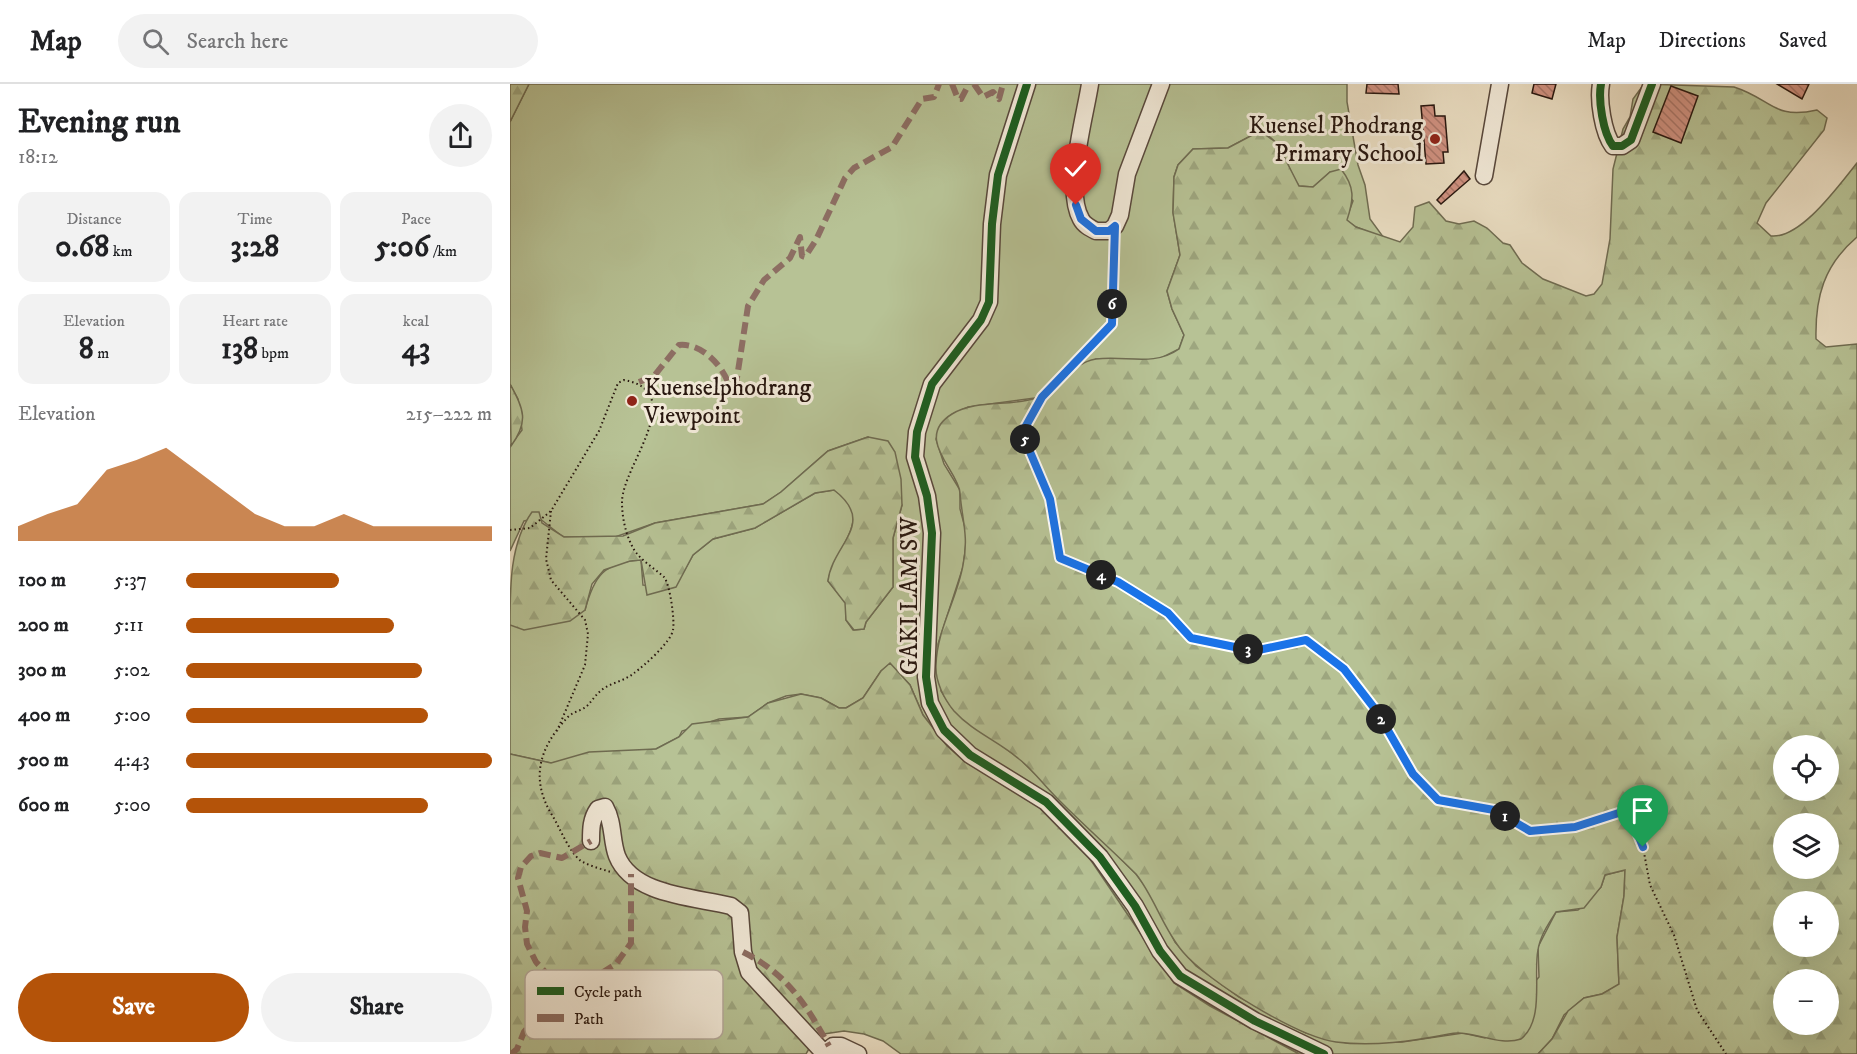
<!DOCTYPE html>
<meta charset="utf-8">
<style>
:root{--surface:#fff;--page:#f2f2f2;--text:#202124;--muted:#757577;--line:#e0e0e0;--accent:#b45309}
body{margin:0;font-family:"IM FELL DW Pica",serif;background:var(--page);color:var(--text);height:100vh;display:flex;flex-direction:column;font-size:22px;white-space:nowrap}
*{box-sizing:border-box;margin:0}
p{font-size:20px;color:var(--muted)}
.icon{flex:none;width:33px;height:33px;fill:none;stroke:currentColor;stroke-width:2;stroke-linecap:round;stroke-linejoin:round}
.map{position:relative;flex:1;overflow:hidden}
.side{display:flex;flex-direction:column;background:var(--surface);width:510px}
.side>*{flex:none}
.tools{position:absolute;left:1263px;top:651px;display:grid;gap:12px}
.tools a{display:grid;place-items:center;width:66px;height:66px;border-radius:50%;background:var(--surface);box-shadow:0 6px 24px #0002;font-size:30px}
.pin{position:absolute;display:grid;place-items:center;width:51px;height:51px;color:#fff;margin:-62px -26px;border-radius:50% 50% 50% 0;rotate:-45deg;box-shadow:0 0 6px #0007}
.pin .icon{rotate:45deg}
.km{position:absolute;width:30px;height:30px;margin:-15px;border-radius:50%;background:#222;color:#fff;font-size:16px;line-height:30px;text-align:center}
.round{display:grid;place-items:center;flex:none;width:63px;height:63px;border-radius:32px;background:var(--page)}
.head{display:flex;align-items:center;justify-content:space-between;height:102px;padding:0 18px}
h1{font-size:33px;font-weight:800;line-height:45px}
.metrics{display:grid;grid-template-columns:repeat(3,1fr);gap:9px;height:102px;padding:6px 18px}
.metrics div{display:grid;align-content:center;border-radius:15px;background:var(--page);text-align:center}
.metrics b{font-size:30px;font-weight:800}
.metrics small{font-size:16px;font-weight:400}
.metrics p{font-size:16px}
.chart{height:168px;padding:12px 18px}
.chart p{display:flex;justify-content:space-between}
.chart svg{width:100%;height:108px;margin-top:6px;fill:var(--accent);opacity:.7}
.primary-button{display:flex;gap:12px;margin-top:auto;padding:12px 18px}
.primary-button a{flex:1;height:69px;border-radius:36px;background:var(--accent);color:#fff;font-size:24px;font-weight:800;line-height:69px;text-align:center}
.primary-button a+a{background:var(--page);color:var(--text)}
ul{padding:0 18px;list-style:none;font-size:20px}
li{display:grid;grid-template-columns:96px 72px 1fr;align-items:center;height:45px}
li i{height:15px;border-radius:8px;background:var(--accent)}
header{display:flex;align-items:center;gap:36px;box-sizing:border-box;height:84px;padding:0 30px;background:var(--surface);border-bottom:2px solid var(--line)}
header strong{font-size:28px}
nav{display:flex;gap:33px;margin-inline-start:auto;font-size:21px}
.search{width:420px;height:54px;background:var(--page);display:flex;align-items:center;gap:15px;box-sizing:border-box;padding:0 21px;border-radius:33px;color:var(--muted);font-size:22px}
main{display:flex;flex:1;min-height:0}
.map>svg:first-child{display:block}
</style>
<header>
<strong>Map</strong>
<div class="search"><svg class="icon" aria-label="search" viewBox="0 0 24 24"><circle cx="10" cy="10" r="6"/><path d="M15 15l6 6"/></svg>Search here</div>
<nav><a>Map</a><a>Directions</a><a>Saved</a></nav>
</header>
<main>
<section class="side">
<div class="head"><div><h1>Evening run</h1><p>18:12</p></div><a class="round"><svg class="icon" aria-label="share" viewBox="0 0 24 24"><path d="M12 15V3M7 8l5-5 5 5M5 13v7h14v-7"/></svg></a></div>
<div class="metrics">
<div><p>Distance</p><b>0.68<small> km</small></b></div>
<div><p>Time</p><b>3:28</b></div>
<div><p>Pace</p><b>5:06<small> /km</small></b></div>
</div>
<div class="metrics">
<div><p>Elevation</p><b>8<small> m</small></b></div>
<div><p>Heart rate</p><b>138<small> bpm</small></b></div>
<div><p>kcal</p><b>43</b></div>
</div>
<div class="chart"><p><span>Elevation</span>215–222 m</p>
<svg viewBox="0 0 160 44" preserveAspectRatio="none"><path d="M0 44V38L10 33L20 29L30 15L40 11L50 6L60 15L70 24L80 33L90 38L100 38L110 33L120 38L130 38L140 38L150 38L160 38V44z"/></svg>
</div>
<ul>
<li><b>100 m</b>5:37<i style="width:50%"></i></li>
<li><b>200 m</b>5:11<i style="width:68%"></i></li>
<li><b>300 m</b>5:02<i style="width:77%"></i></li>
<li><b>400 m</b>5:00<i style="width:79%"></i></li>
<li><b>500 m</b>4:43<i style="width:100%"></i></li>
<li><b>600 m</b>5:00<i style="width:79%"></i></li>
</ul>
<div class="primary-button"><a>Save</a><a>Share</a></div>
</section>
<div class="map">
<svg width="1347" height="970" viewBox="0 0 1347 970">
<defs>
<pattern id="forest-firs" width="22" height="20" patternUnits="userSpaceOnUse" patternTransform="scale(1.5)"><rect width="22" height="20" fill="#b7c295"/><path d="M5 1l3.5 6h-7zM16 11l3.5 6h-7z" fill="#9da67f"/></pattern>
<pattern id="building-back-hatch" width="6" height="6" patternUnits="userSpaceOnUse" patternTransform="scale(1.5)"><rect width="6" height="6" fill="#d19282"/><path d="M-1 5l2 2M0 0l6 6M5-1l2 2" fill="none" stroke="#aa7669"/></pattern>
</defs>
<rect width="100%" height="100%" fill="#ebdfc4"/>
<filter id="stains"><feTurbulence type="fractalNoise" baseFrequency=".00333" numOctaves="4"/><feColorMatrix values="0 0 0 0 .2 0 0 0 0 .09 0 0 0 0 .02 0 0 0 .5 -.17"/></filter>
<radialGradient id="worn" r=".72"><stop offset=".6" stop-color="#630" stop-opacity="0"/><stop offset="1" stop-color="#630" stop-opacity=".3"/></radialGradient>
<path fill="#b7c295" stroke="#6f6c52" stroke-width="1.5" d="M19,0h818v18l11,63 7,20 5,34 14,19 -28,-11 -10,-7 7,-19 -23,-29 -17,15 -14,-1c-13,-18 -15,-45 -39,-55l-32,17 -35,1 -15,16 -4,12 -1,35 7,43 -13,36 5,18 12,26 -5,14 -22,11 -61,-1 -25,11 -23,23 -13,5 -67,9 -17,8 -9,8 -6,16 8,25 16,26v19l7,26 -4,32 -25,77 3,47 11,17 69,52 115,114 15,20 24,48 21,24 43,31 67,36 41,10 55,-1 61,-9 22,5 54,-61 -1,-30 18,-35 22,-2 23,-23 4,-12 20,-5 -1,26 -7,41 2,48 -17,9 -18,4 -20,17 -12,24 -14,15h-239l-109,-60 -20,-16 -82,-122 -141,-110 -24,-31 -13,-30 -20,-21 -9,7 -18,27 -17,10h-7l-18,-10 -20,-4 -15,2 -18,7 -20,14 -29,2 -37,12 -3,6 -23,12 -97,13 -8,1 -41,-9v-129l75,-15c9,-34 19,-48 56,-50l2,25 32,2 18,-32 20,-16 42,-11 60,-35 19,-3c4,3 12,7 15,12 16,25 -18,55 -21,79l18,22v17l7,10 11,-1 2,-7 27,-35v-49l9,-33 -34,-68 -40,14 -47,41 -18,12 -108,19 -40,14h-52l-24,-19 -15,3 -14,30v-105l12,-16 -4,-31 -8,-15v-262z"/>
<path fill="url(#forest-firs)" stroke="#6f6c52" stroke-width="1.5" fill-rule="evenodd" d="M0,0h19l-19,38z
M1134,0l90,3c38,12 39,33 83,23l10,8 -3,12 -58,73 -9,20 14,13c30,3 68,-51 86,-73v74c-33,28 -42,60 -41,102l10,8 31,-3v710h-319l14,-15 16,-28 16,-13 18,-4 17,-10 -2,-47 7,-41 1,-26 -20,5 -4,12 -17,21 -28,4c-7,11 -16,24 -18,38 -5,24 7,70 -17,89 -23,8 -48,-10 -72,-5 -36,7 -76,13 -113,8 -38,-5 -128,-60 -153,-90 -20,-23 -28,-54 -47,-78 -27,-27 -56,-52 -82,-79 -12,-12 -22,-26 -35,-36 -21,-18 -46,-27 -65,-48 -10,-12 -19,-30 -18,-46 1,-36 21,-66 27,-100 6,-29 -1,-45 -3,-72 -1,-22 -47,-55 -8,-79 25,-15 58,-7 84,-16 24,-8 34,-35 60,-39 29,-4 58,8 83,-10l5,-14 -12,-26 -5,-18 13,-36 -7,-42 1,-36 4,-12 15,-16 35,-1 32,-17 17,12 22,43 14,1 17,-15 11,-3c14,18 13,30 6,51l9,7 44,15 13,-15 2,-20 14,-5 17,19 13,3 15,-3 13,7 16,15 7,2 12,18 21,16 43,17 8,-2 8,-10 8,-45 3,-70 10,-40 7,-12 3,-18zM1274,662h44v44h-44zM1274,740h44v44h-44zM1274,818h44v44h-44zM1274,896h44v44h-44z
M0,300c14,26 19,37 1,62z
M358,353l20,4 7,11 6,27 1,26 -9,33v49l-27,35 -2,7 -10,1 -8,-10 -1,-17 -17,-22c4,-37 50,-57 6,-91l-19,3 -60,35 -42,11 -20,16 -17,32 -29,8 -6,-35 -11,1 -26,9 -12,14 -7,26 -15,11 -46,9 -14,-5c0,-39 0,-82 22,-113h7l3,11 22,14 59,-1 32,-13 108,-19 18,-12 47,-41z
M380,579l20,22 13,30 24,31 17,15 72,43 52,52 86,127 36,23 89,48h-398l-18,-13 -19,-7 -20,-3 -27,4 -11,19h-296v-300l41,9 38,-11 67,-3 23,-12 13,-13 56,-7 20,-14 33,-9 20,4 18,10h7l17,-10 18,-27z"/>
<path fill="url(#building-back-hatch)" stroke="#27160f" stroke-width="1.5" d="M857,0h31l1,10 -33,-1z
M1024,0h22l-4,15 -20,-6z
M1267,0h32l-7,15z
M1161,2l27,10 -17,47 -28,-11z
M924,21l1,11h10l3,36h-5l1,11 -18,1 -5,-58z
M954,87l6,8 -29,25 -4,-4z"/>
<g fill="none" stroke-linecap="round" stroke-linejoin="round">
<g stroke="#58483c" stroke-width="19">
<path id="minor" d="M517,0l-29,91 -6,49 -3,78 -8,18 -49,64 -15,48 -2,25 12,39 5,37 -6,144 4,26 14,27 26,25 76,47 54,55 35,49 25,45 20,25 75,45 69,33
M580,0c-5,33 -26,105 -9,135 3,6 9,9 15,12h13l6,-5 5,-11 7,-41 34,-90
M1091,0c-3,16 2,49 12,62h9l9,-6 21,-56
M974,92l16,-92
M81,757c0,-12 0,-22 7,-32l7,-2c9,16 6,33 12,49 16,40 79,41 114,50l9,7 3,39 6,20 75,81
M314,970l9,-8h8l17,8"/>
</g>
<path stroke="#27160f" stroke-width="2" stroke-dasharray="1.5 3" stroke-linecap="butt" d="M604,160l-2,80 -70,73 -20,36 28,66 10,59 58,24 50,31 23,25 63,13 52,-11 38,28 34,45 35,61 25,26 56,10 36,21 45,-4 53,-17 15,37 7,38 24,50 23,75 29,44
M41,427l-5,48 5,21 34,40 3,14 -3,31 -28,66
M0,446l20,-2 21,-17 48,-80 19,-48 6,-3c66,12 -2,86 -2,122 0,14 3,30 10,44 6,13 21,21 32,31 6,7 11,44 9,53 -2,12 -29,36 -39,43 -8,7 -19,9 -28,14 -9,5 -13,13 -19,19 -6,5 -15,6 -20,12 -28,30 -37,61 -15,97 8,13 17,37 29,46 9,5 20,8 30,11"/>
<use href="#minor" stroke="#f2ead9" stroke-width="16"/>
<path stroke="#8d6e63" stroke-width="6" stroke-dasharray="12 6" stroke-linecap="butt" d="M442,0l6,15h3l8,-15
M464,0l9,13 10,-5 6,7 4,-15
M129,298l15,-6 25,-31c22,-2 41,18 49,37l8,2 12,-78 16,-26 26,-22 10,-21 2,19 3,1 11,-17 29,-62 9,-10 38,-21 30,-48 12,-2 5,-13
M233,868c44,22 63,52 86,94
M50,925l3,-18 -27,-29 -9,-18 -2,-17 2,-16 -9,-33 3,-11 10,-11 9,-3 22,5 29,-17
M1,970l6,-5 7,-17 9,-11 17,-10 10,-2 32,-30 24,-15 15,-21v-69"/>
<g stroke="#f2ead9" stroke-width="11">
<path id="cycleway" d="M517,0l-29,91 -6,49 -3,78 -8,18 -49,64 -15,48 -2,25 12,39 5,37 -6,144 4,26 14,27 26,25 76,47 54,55 35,49 25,45 20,25 75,45 69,33
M1091,0c-3,16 2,49 12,62h9l9,-6 21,-56"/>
</g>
<use href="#cycleway" stroke="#1b5e20" stroke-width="8"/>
</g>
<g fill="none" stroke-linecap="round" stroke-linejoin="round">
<g stroke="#fff" stroke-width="12">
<path id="route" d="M566,121l5,14 15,12h13l6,-5 -3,98 -70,73 -20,36 28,66 10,59 58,24 50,31 23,25 63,13 52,-11 38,29 34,44 35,61 25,26 56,10 36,21 45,-4 53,-17 15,37"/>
</g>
<use href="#route" stroke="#1a73e8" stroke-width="8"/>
</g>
<g fill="#8f2418" stroke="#f2ead9" stroke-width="2">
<circle cx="925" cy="55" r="6"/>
<circle cx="122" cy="317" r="6"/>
</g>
<g text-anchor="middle" stroke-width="6" stroke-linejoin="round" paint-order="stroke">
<g font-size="24" fill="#27160f" stroke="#f2ead9" text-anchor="end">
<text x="913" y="49">Kuensel Phodrang<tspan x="913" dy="28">Primary School</tspan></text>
<text x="134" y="311" text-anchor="start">Kuenselphodrang<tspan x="134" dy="28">Viewpoint</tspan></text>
</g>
<g font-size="24" fill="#27160f" stroke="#f2ead9">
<text transform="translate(399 512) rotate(-90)" y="8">GAKI LAM SW</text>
</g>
</g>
<rect x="15" y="886" width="198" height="69" rx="9" fill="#f2ead9" stroke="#b5aa9c" stroke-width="1.5"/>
<rect x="27" y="903" width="27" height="8" fill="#1b5e20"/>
<rect x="27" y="930" width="27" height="8" fill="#8d6e63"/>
<g font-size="16" fill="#27160f">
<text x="64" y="913">Cycle path</text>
<text x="64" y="940">Path</text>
</g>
<rect width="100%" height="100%" filter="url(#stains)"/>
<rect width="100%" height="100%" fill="url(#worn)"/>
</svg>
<div class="tools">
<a><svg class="icon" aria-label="locate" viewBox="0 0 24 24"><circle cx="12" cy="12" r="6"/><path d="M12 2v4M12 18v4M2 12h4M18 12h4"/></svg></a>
<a><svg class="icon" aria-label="layers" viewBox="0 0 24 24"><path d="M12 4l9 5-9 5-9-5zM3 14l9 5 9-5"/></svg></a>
<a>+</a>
<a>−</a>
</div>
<div class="pin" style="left:1133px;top:763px;background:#1e9e55"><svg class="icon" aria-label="arrive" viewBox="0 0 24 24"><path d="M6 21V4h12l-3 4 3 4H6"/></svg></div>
<div class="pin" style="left:566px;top:121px;background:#d93025"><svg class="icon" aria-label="check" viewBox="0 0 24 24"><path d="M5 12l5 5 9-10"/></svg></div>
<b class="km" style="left:995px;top:732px">1</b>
<b class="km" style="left:871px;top:635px">2</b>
<b class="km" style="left:738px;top:565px">3</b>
<b class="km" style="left:591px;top:491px">4</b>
<b class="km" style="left:515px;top:355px">5</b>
<b class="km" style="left:602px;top:220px">6</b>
</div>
</main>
